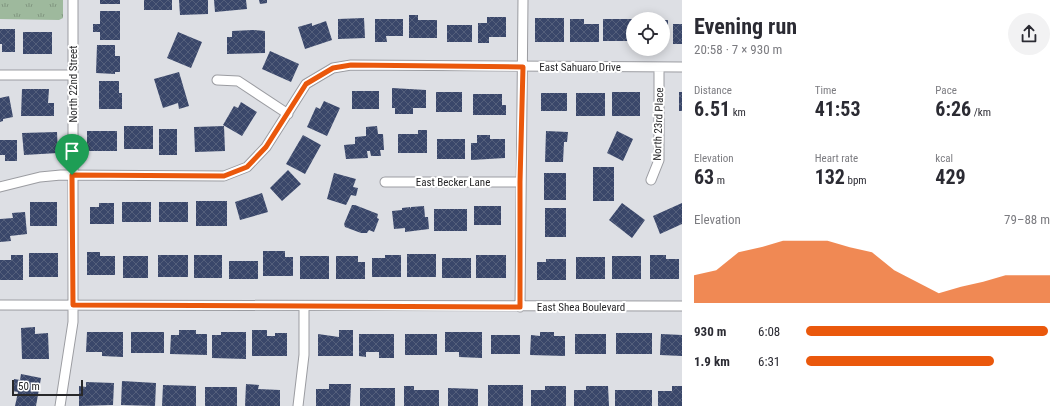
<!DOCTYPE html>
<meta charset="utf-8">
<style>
:root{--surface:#fff;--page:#f2f2f3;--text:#2b2b33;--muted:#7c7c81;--accent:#ea580c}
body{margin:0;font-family:"Roboto Condensed",sans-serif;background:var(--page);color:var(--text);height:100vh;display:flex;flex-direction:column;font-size:15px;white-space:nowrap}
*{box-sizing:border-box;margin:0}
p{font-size:13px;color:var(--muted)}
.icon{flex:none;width:22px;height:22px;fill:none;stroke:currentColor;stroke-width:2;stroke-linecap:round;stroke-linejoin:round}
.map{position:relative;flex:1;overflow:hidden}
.panel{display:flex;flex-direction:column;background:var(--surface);width:380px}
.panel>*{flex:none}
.controls{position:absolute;left:626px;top:12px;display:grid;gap:8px}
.controls a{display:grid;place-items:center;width:44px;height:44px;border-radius:50%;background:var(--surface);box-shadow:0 2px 10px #0003;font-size:20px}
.scale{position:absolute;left:12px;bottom:10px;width:71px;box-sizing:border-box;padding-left:4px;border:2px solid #28282a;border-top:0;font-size:11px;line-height:14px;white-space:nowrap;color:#28282a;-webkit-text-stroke:3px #fff;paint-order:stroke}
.pin{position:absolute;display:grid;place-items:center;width:34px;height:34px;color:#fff;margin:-41px -17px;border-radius:50% 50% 50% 0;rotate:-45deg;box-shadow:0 0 4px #0007}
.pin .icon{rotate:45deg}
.round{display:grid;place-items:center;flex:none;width:42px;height:42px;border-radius:21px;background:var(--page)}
.head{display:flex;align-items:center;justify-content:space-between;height:68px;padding:0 12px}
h1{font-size:22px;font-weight:700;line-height:30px}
.figures{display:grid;grid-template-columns:repeat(3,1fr);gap:6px;height:68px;padding:4px 12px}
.figures div{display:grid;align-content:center}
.figures b{font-size:20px;font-weight:700}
.figures small{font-size:11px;font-weight:400}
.figures p{font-size:11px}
.chart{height:112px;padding:8px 12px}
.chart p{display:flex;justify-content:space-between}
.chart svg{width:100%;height:72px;margin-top:4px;fill:var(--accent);opacity:.7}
ul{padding:0 12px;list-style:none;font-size:13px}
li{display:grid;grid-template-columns:64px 48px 1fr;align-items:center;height:30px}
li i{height:10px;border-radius:5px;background:var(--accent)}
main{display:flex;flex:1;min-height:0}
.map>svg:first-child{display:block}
</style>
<main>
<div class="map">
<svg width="682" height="406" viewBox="0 0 682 406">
<defs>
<pattern id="grass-tufts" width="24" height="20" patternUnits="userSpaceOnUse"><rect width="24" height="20" fill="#9eb99d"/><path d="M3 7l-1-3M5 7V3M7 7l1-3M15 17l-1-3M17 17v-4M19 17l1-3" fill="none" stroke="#819680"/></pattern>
<pattern id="building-cross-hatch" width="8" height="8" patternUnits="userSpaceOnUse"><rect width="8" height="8" fill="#3a476a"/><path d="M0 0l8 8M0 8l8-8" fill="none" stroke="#545f7b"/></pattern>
</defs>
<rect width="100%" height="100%" fill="#dddfe4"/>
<path fill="url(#grass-tufts)" d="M0,0h63v18l-4,2 -59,-1z"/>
<path fill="url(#building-cross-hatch)" d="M100,0h20v4h-20z
M144,0h28v10h-28z
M179,0h29v14l-28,1z
M214,0h32l1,9 -32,3z
M259,0h8v3l-7,1z
M100,11h20v29h-20v-8h-7v-8h7z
M409,15h9v5h19v18h-28z
M487,17h19v20h-17v6h-11v-20h9z
M364,18l1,20 -27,1v-20z
M535,18h29v24h-29z
M375,19h28v17h-17l1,6h-12z
M570,19h14v5h15v18h-29z
M603,19h30v22h-30z
M663,20h5v19h-5z
M326,21l6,19 -27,9 -7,-22 14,-4v3z
M673,24h9v20h-9z
M447,25h25v17h-25z
M0,29h15v23h-13v-8h-2z
M253,30l12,1v22l-38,1v-17h5v-6z
M23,32h29v22h-29z
M178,32l24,10 -11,26 -24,-10z
M97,45h18v11h5v16h-5v2l-19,-1z
M270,51l29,13 -8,18 -29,-13z
M179,72l10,34 -10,3 -1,-6 -15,5 -9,-29z
M99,81h20v12h3v16h-23z
M392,88l34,2v18h-13v6h-18v-6h-3z
M22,89h27l-1,14h6v13h-33z
M352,91h27v18h-27z
M436,92h26v20h-26z
M612,92h28v24h-28z
M679,92h3v19h-3z
M541,93h26v18h-26z
M576,93h29v23h-29z
M473,94h29v11h4v10h-33z
M9,96l4,21 -10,2v2l-3,1v-24z
M324,101l16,7 -13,28 -20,-9 9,-20 4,2z
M241,102l16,10 -15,24 -19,-11 11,-19 4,2z
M124,126h29v23h-29z
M224,126l1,25 -30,1 -1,-25z
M377,126l1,8h5l1,16h-4l1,6h-10l-1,-5h-3l1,7 -22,1 -2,-14 11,-1v-7l11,-1v-9z
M159,129h18v26h-18z
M418,130h9v23h-29v-19h20z
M87,131h30v20h-30z
M546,131l22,1 -1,10h-3l-1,20h-18z
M617,131l16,8 -10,22 -16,-8z
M57,132l1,21 -34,2 -2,-22z
M303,135l18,10 -16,29 -19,-10z
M477,135h13v4h15v19l-34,2v-17h6z
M437,139h28v20h-28z
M0,140h17v21h-12v-6h-5z
M593,167h21v34h-21z
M288,170l13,14 -19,17 -12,-13z
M334,173l22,6 -3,8 5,1 -2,8 -5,-1 -5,10 -19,-6z
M544,173h22v27h-22z
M262,193l6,19 -28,8 -5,-18z
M196,201h31v25h-31z
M30,202h27v24h-27z
M122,202h29v20h-29z
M159,202h29v20h-29z
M99,203h15v21h-24v-17h9z
M622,203l23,17 -13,18 -23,-18z
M682,203v21l-22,10 -7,-18z
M352,205h3l23,9 -1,4 2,1 -5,13 -5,-2 -2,3h-6l-16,-6 -1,-3z
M424,206l1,11h3l1,12 -24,3v-4l-11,1 -2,-18 10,-1v-2l8,-1 1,2v-2z
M474,206h27v19h-27z
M545,208h21v29h-21z
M434,209h33v22h-33z
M25,212l2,22 -17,2 1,5 -11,1v-23l13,-1 -1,-5z
M263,251h22v6h8v19h-30z
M87,252h13v4h15v19h-28z
M29,253h29v24h-29z
M407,254h29v23h-29z
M11,255h12v25h-23v-20h11z
M158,255h30v22h-30z
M194,255h28v23h-28z
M385,255h16v22h-29v-19h13z
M476,255h30v23h-30z
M650,255h16v4h13v20h-29z
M123,256h25v22h-25z
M300,256h29v23h-29z
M336,256h22v6h7v17h-29z
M612,256h29v23h-29z
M576,257h29v22h-29z
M442,258h29v20h-29z
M546,259h20v21h-29v-18h9z
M229,261h29v18h-29z
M35,327v7l13,-1 1,26h-27l-1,-31z
M179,330h17v4h11v21l-37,-1 1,-19h8z
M252,330h15v6h8v-3h12v23h-35z
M339,330h14v26h-35v-22l21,3z
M87,332h36v25l-21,-1v-4h-16z
M131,332h33v21h-33z
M221,332h25v27l-34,-1v-23h9z
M445,332h37v26l-23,-1v-5h-14z
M540,332h14v4h11v20l-35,-1 1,-20 9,1z
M616,333h36v21h-36z
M359,334h35v24h-15v-6h-13v5l-7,-1z
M405,334h32v21h-32z
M575,334h31v20h-31z
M661,334l21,1v21l-22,-1z
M491,335h29v19h-29z
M21,374l20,4 -5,28h-21l3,-14 -6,-1 2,-12 6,1z
M122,381l34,2 -1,23 -34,-1z
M86,382l28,1 -1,22 -34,1v-20l7,1z
M246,384l13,1 -1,4 22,1v16h-35z
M329,384h22l-1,22h-34v-17h13z
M163,385l33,1v20h-34z
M488,385h35v21h-35z
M404,386h10v4h25v16h-35z
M545,386h21v20h-35v-16h14z
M586,386h22l1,20h-35v-16h12z
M672,386h10v20h-24v-15h14z
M205,387h32v19h-32z
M360,388h35v18h-35z
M448,388l30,1v17h-30z
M615,390h37v16h-37z"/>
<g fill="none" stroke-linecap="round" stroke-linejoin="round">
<g stroke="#9b9ca1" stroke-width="11">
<path id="minor" d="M0,75h73
M217,80l21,1 50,33
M651,180l8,-20v-93
M385,182h135
M0,187l40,-10 21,-2 163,1 23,-9 19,-20 40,-63 27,-16 18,-3 331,2
M0,305l682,1
M520,307l3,-307
M60,406l13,-84v-322
M298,406l6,-51v-49"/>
</g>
<use href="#minor" stroke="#fff" stroke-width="9"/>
</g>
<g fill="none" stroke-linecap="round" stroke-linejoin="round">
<g stroke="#fff" stroke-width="8">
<path id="route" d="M351,65l172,2 -3,115v125l-447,-2 -1,-130 152,1 23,-9 19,-20 40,-63 27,-16z"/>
</g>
<use href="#route" stroke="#ea580c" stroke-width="5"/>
</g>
<g text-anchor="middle" stroke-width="4" stroke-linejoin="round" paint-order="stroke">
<g font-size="11" fill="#28282a" stroke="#fff">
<text x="580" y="71">East Sahuaro Drive</text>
<text transform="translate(73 84) rotate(-90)" y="4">North 22nd Street</text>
<text transform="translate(658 124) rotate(-88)" y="4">North 23rd Place</text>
<text x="453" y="186">East Becker Lane</text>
<text x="581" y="311">East Shea Boulevard</text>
</g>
</g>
</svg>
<div class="controls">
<a><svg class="icon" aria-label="locate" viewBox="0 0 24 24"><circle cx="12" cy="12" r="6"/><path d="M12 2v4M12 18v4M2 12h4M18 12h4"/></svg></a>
</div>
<div class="scale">50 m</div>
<div class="pin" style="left:72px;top:175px;background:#1e9e55"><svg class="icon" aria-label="arrive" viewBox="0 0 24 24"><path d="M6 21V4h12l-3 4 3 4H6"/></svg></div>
</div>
<section class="panel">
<div class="head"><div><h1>Evening run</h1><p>20:58 · 7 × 930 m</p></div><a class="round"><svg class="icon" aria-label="share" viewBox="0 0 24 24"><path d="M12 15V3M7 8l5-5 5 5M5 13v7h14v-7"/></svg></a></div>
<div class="figures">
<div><p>Distance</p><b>6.51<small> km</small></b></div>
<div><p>Time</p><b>41:53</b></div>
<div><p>Pace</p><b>6:26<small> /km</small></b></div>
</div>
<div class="figures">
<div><p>Elevation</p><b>63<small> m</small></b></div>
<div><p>Heart rate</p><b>132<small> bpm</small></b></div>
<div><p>kcal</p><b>429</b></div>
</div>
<div class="chart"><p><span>Elevation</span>79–88 m</p>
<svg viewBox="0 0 160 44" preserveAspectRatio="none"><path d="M0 44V27L10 24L20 13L30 10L40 6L50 6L60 6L70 10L80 13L90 24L100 31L110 38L120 34L130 31L140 27L150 27L160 27V44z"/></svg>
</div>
<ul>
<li><b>930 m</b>6:08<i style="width:99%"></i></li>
<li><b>1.9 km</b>6:31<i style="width:77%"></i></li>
</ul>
</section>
</main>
